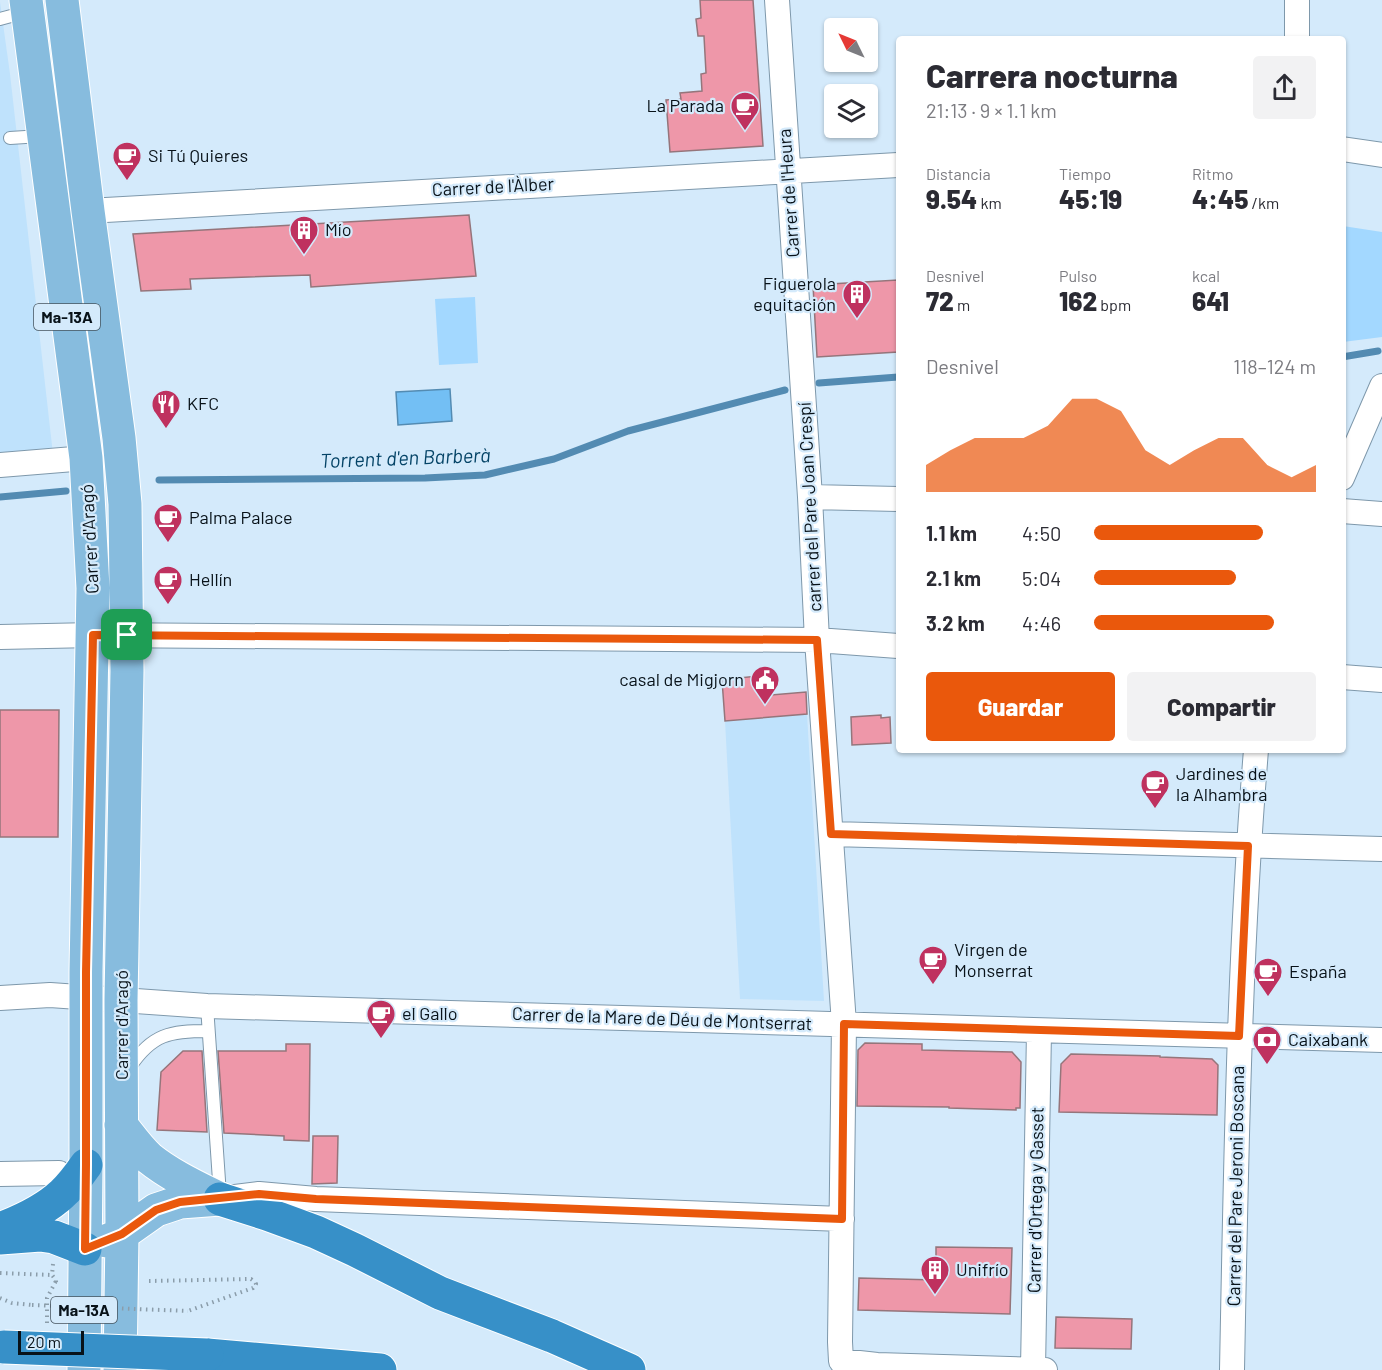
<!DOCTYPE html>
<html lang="es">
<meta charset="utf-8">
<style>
:root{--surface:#fff;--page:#f2f2f3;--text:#2b2b33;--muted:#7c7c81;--accent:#ea580c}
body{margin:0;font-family:Barlow,sans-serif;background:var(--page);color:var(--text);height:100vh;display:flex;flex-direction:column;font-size:22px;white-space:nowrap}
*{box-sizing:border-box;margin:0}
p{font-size:20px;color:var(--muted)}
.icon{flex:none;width:33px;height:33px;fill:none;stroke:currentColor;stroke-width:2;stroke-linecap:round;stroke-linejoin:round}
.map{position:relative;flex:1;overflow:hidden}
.side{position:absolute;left:896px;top:36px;width:450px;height:717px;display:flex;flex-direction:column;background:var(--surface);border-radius:6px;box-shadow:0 2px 4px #0004}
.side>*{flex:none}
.needle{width:39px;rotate:313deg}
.controls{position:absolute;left:824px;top:18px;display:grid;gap:12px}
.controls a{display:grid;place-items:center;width:54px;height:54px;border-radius:6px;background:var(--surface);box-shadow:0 2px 4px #0004;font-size:30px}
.scale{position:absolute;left:18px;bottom:15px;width:66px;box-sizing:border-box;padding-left:6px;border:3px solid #081219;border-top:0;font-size:16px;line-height:21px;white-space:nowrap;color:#081219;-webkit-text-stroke:4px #d4eafb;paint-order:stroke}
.pin{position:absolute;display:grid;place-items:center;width:51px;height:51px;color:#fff;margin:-26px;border-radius:12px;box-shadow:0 3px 9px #0006}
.round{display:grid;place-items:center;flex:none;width:63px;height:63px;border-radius:6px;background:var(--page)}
.overview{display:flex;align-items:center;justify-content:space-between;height:102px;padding:0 30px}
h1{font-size:33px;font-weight:800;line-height:45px}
.metrics{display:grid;grid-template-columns:repeat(3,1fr);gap:9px;height:102px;padding:6px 30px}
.metrics div{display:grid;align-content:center}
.metrics b{font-size:26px;font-weight:800}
.metrics small{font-size:16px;font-weight:400}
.metrics p{font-size:16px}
.chart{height:168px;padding:12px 30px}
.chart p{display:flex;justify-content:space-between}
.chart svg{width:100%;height:108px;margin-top:6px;fill:var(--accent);opacity:.7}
.primary-button{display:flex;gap:12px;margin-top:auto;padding:12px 30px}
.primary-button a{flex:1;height:69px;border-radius:6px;background:var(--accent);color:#fff;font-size:24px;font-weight:800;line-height:69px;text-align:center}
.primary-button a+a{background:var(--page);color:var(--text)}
ul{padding:0 30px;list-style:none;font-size:20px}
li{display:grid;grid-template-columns:96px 72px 1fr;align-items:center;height:45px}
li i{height:15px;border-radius:8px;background:var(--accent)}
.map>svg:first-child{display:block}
</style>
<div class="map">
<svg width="1382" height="1370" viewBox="0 0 1382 1370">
<rect width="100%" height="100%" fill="#d4eafb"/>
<path fill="#bfe2fc" d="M0,2l10,72 45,398 -55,5z
M807,714l17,287 -84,-2 -15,-278z"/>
<path fill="#a3d8ff" d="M1343,226l39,6v105l-39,5z
M475,297l3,66 -39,2 -4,-66z"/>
<path fill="#73bff4" stroke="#538bb2" stroke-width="1.5" d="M450,389l2,32 -54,4 -2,-33z"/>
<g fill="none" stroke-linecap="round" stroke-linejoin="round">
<path stroke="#538bb2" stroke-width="7" d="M1342,357l36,-6
M819,383l79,-6
M159,480l266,-2 60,-3 69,-16 74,-28 157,-41
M0,497l66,-6"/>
</g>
<path fill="#ee97a9" stroke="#95757b" stroke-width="1.5" d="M700,0h53l10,146 -93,6 -4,-52 15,-1 -1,-6 22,-2 -1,-17 5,-1 -2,-37h-6l-2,-17 5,-1z
M469,215l7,61 -165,11 -1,-12 -120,4 1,10 -50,2 -8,-57z
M898,280v72l-81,5 -4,-72z
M757,676l2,20 47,-4 1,22 -82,7 -3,-41z
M0,710h59l-1,127h-58z
M881,715v3l9,-1 1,26 -39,2 -1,-28z
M865,1043l57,1v6l90,2 9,10 -1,46h-4v2l-67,-2v-1l-92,-1 1,-56z
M286,1044h24l-1,97 -25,-1v-4l-60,-3 -6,-82h68z
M183,1051h19l5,81 -50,-2 4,-58z
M1071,1054l89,2v1l52,2 6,6 -1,50 -158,-3 2,-48z
M313,1136h25l-1,47 -25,1z
M936,1247l76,1 -2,66 -152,-4 1,-32 77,2z
M1056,1317l76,2 -1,30 -76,-1z"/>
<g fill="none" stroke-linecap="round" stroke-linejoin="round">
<g stroke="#7e98ab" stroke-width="14">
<path id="lane" d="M0,19l26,-7
M10,138l31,-2
M207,1006l13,189
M130,1067c22,-33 40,-36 78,-36"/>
</g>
<g stroke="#7e98ab" stroke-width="26">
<path id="street" d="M777,0l33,497 7,143 27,384 -4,318 1,19 36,4 168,5
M1297,39v-39
M1342,149l40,6
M88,211l810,-46
M0,465l86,-7
M1342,478l40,-92
M810,497l88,2
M1342,511l40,3
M0,637l93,-2 724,5 81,6
M1342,677l40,3
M831,834l551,15
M0,998l50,-3 157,11 1175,34
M0,1174l59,-1
M227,1198l32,-4 57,5 526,20
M1033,1369l6,-338
M1232,1370c4,-207 7,-414 24,-620"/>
</g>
<g stroke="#fff" stroke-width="35">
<path id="primary" d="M26,0l60,458 7,130 -7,384v193l-2,205
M62,0l26,211 31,227 6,66 2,167 -6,329 1,234 -2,136
M121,1125c9,11 17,23 28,33 21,17 47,29 71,41
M106,1241l16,-7 34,-24 24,-8 40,-3"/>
</g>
<g stroke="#fff" stroke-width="35">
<path id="highway" d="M220,1199l47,15 49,18 39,18 85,43 112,43 77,34
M0,1229c21,-8 45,-19 62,-35 9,-8 17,-19 24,-29
M0,1238l40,-3 14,2 31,12
M207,1355l173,15"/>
</g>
<path stroke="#8b9daa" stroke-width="4" stroke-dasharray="1.5 4.5" stroke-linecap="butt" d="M53,1264l-1,11 4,5v2
M0,1273l52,2
M149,1281l102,-2 4,3 1,2 -3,4 -65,23
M0,1298l12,5 20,2
M47,1323v-25l10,-19"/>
<use href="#lane" stroke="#fff" stroke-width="12"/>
<use href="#street" stroke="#fff" stroke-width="24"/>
<use href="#primary" stroke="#87bcde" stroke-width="33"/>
<use href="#highway" stroke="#3790c8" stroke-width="33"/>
<g stroke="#fff" stroke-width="35" stroke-linecap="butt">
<path id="highway-bridge" d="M4,1347l203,8"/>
</g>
<path stroke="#8b9daa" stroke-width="4" stroke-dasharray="1.5 4.5" stroke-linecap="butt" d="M32,1305l156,6"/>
<use href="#highway-bridge" stroke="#3790c8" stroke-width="33"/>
</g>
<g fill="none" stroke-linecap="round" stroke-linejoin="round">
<g stroke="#fff" stroke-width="12">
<path id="route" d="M93,635l724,5 14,194 417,12 -9,190 -395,-12 -2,195 -526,-20 -57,-5 -79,8 -24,8 -34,24 -37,15 1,-84v-193z"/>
</g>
<use href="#route" stroke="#ea580c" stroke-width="8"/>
</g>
<defs>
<g id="cafe-pin" transform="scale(1.5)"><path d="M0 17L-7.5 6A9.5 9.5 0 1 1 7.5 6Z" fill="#bf315f" stroke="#d4eafb"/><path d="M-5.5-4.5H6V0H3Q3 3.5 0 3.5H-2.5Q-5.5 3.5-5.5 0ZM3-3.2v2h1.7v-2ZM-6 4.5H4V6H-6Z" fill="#fff"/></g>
<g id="building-pin" transform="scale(1.5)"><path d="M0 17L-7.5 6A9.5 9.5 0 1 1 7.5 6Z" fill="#bf315f" stroke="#d4eafb"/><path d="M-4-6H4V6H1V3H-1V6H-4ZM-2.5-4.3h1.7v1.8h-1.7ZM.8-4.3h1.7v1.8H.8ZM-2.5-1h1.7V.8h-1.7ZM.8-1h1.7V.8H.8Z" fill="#fff"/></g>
<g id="restaurant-pin" transform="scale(1.5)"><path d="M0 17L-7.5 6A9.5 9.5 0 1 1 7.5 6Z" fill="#bf315f" stroke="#d4eafb"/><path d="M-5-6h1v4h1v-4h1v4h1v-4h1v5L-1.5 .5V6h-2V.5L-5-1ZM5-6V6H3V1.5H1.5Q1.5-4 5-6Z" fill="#fff"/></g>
<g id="civic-pin" transform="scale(1.5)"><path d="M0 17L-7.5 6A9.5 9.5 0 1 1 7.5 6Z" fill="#bf315f" stroke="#d4eafb"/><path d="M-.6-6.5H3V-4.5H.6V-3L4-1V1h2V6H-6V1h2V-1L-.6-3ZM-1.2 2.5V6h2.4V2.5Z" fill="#fff"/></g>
<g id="bank-pin" transform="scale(1.5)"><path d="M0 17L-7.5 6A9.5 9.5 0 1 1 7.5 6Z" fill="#bf315f" stroke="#d4eafb"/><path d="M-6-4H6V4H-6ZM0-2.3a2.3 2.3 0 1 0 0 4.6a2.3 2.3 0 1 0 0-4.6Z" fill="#fff"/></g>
</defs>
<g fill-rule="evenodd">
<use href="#cafe-pin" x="745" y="106"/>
<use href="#cafe-pin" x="127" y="156"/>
<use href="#building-pin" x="304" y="230"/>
<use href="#building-pin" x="857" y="294"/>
<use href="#restaurant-pin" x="166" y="404"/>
<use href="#cafe-pin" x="168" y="518"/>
<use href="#cafe-pin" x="168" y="580"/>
<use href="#civic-pin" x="765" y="680"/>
<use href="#cafe-pin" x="1155" y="784"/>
<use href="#cafe-pin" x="933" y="960"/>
<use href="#cafe-pin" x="1268" y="972"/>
<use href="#cafe-pin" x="381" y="1014"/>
<use href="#bank-pin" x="1267" y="1040"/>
<use href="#building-pin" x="935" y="1270"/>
</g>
<g text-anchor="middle" stroke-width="4.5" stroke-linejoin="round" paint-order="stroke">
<g fill="#d4eafb" stroke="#45535d" stroke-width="1.5">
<rect x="34" y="304" width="66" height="26" rx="4.5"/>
<rect x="51" y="1297" width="66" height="26" rx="4.5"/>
</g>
<g font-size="16" font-weight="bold" fill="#081219">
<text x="67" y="323">Ma-13A</text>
<text x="84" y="1316">Ma-13A</text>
</g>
<g font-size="18" fill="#081219" stroke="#d4eafb" text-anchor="start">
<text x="724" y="112" text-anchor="end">La Parada</text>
<text x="148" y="162">Si Tú Quieres</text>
<text x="325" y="236">Mío</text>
<text x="836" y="290" text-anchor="end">Figuerola<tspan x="836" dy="21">equitación</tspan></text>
<text x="187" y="410">KFC</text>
<text x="189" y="524">Palma Palace</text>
<text x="189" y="586">Hellín</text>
<text x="744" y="686" text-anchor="end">casal de Migjorn</text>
<text x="1176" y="780">Jardines de<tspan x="1176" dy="21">la Alhambra</tspan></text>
<text x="954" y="956">Virgen de<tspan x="954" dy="21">Monserrat</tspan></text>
<text x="1289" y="978">España</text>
<text x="402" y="1020">el Gallo</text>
<text x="1288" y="1046">Caixabank</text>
<text x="956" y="1276">Unifrío</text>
</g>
<g font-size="18" fill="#081219" stroke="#d4eafb">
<text transform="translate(493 187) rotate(-3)" y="6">Carrer de l'Àlber</text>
<text transform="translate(789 193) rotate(-94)" y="6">Carrer de l'Heura</text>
<text transform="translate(810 507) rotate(-93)" y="6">carrer del Pare Joan Crespí</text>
<text transform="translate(90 539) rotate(-93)" y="6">Carrer d'Aragó</text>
<text transform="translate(662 1019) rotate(2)" y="6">Carrer de la Mare de Déu de Montserrat</text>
<text transform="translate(122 1025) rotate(-90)" y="6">Carrer d'Aragó</text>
<text transform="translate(1236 1186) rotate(-89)" y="6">Carrer del Pare Jeroni Boscana</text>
<text transform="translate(1036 1200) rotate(-89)" y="6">Carrer d'Ortega y Gasset</text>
</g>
<g font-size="20" font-style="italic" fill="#054467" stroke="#d4eafb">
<text transform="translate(405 458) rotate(-2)" y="7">Torrent d'en Barberà</text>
</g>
</g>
</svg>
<div class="controls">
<a><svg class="needle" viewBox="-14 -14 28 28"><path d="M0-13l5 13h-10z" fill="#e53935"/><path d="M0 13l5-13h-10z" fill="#7c7c81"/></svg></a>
<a><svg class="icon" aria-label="layers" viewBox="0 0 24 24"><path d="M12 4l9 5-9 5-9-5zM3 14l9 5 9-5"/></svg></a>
</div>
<div class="scale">20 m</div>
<div class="pin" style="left:127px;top:635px;background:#1e9e55"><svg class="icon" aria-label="arrive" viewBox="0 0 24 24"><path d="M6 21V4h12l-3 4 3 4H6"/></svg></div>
<section class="side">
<div class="overview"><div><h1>Carrera nocturna</h1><p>21:13 · 9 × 1.1 km</p></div><a class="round"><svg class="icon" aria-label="share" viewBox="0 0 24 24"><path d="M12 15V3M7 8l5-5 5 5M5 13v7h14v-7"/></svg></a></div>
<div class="metrics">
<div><p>Distancia</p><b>9.54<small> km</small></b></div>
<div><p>Tiempo</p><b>45:19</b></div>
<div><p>Ritmo</p><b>4:45<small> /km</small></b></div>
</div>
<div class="metrics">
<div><p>Desnivel</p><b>72<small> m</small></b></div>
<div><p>Pulso</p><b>162<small> bpm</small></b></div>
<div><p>kcal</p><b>641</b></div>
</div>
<div class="chart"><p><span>Desnivel</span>118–124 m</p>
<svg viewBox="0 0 160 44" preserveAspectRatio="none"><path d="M0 44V33L10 27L20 22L30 22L40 22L50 17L60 6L70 6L80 11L90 27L100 33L110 27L120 22L130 22L140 33L150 38L160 33V44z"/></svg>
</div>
<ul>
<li><b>1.1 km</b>4:50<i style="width:76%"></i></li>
<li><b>2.1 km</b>5:04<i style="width:64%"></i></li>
<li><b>3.2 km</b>4:46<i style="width:81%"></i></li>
</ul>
<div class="primary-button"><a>Guardar</a><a>Compartir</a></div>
</section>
</div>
